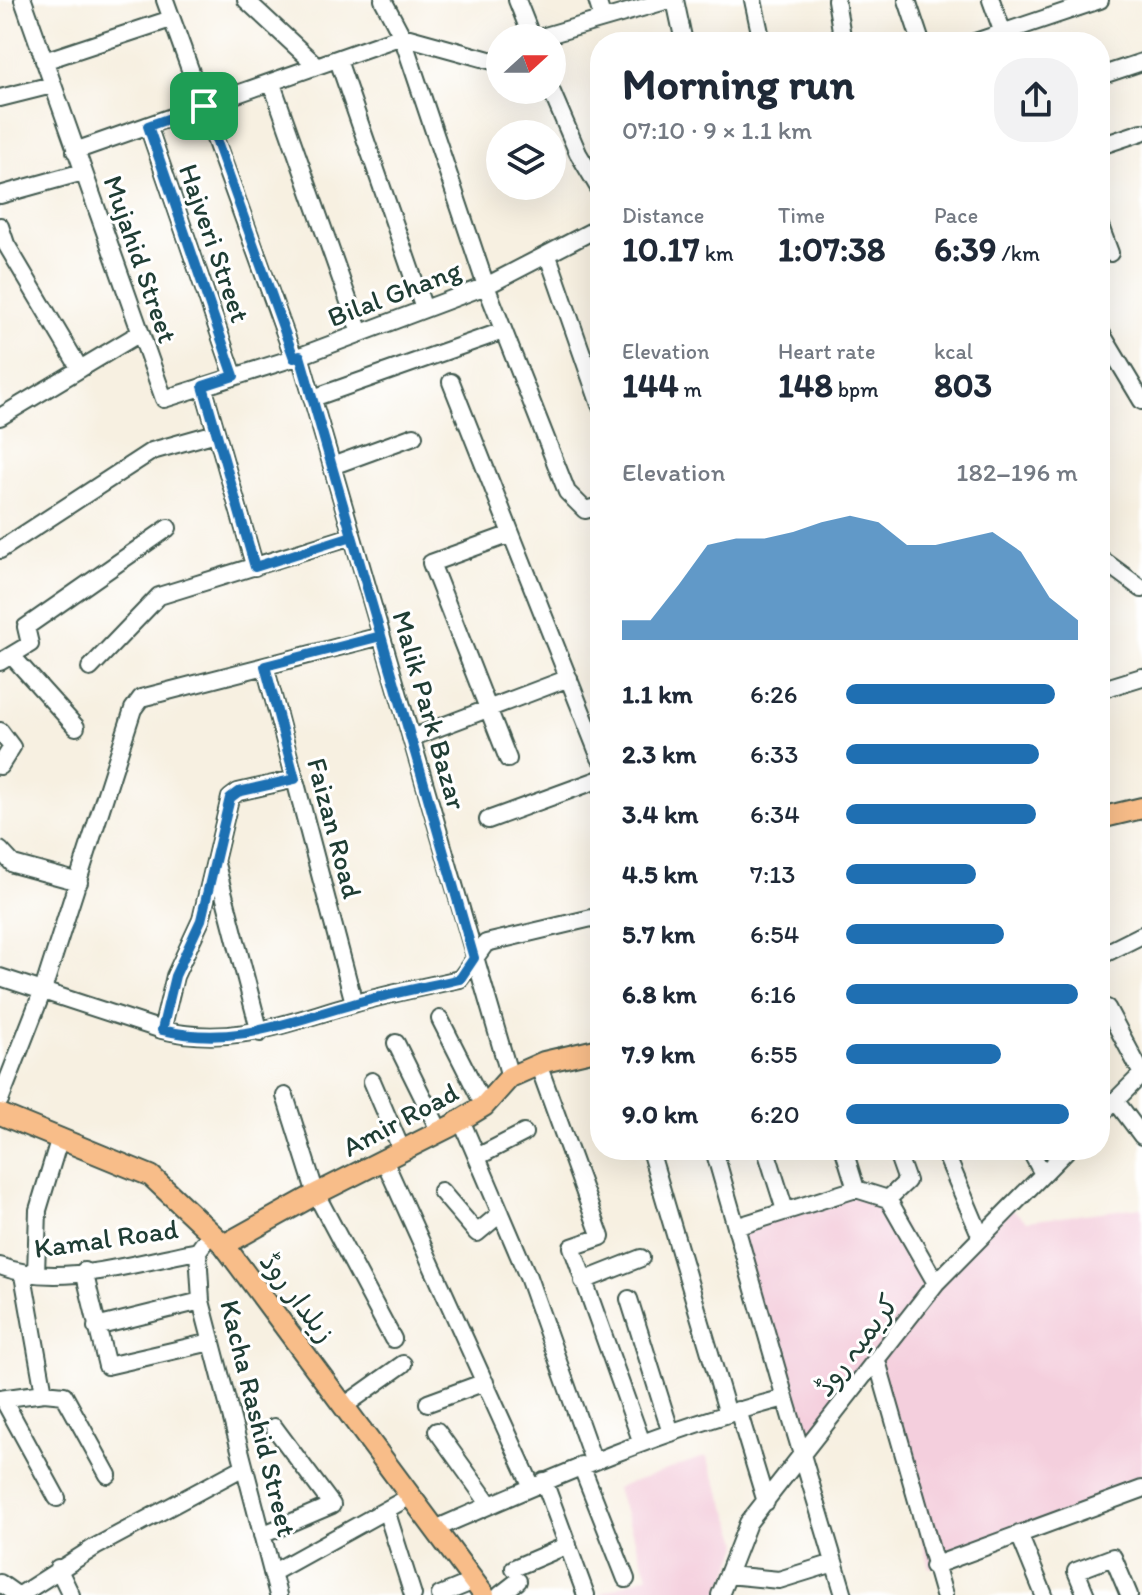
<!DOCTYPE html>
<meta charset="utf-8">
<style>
:root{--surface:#fff;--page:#f2f2f3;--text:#1f2937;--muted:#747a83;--accent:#1f6fb2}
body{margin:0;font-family:Itim,"Playpen Sans Arabic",sans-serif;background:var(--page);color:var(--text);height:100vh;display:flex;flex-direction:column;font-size:30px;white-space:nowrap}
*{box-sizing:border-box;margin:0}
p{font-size:26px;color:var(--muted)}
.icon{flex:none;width:44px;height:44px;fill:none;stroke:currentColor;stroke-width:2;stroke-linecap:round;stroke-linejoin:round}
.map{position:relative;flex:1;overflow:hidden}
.sheet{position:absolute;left:590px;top:32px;width:520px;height:1128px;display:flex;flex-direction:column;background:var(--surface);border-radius:32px;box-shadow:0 8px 32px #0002}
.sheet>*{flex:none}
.needle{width:52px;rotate:69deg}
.tools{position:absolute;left:486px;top:24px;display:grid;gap:16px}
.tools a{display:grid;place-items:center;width:80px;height:80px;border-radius:50%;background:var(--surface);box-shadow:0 8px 32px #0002;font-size:40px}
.pin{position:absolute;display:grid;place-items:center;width:68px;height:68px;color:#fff;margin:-34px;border-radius:16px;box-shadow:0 4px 12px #0006}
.round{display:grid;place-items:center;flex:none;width:84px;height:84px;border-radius:32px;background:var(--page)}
.overview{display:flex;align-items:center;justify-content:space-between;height:136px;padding:0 32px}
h1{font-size:44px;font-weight:800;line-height:60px}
.metrics{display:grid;grid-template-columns:repeat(3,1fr);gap:12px;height:136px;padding:8px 32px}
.metrics div{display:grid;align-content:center}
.metrics b{font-size:34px;font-weight:800}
.metrics small{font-size:22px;font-weight:400}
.metrics p{font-size:22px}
.chart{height:224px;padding:16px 32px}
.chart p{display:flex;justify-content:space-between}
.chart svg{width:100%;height:144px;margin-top:8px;fill:var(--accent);opacity:.7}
ul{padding:0 32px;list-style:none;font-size:26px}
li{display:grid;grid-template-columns:128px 96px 1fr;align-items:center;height:60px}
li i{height:20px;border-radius:10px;background:var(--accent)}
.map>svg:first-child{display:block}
</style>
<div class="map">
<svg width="1142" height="1595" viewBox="0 0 1142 1595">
<rect width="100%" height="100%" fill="#fff"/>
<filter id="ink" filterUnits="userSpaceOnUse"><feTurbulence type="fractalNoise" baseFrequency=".0125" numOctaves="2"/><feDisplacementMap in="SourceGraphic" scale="16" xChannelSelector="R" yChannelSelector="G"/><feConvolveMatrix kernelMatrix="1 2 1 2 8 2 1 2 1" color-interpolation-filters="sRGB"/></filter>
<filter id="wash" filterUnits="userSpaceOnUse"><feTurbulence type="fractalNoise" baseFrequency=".006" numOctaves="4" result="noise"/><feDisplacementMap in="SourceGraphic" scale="32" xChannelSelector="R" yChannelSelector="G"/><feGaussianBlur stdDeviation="1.8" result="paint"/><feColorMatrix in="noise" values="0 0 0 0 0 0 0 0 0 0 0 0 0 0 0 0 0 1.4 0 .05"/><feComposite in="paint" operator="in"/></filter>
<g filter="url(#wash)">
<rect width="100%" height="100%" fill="#f7f0e1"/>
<path fill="#f4cfdd" d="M856,1189l32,10 48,83 74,-74 17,13 115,-14v282l-213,79 -52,-206 -75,97 -66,-232z
M706,1456l34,87 -20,52h-122l50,-20 -32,-87z"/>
</g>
<g filter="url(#ink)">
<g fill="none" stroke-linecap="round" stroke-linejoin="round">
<g stroke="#3f584e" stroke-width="20">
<path id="minor" d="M23,0l141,399 136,-43 186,-70 114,-59
M165,0l129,358
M246,0l71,66
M383,0l19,36 98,27
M517,0l15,38
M597,0l6,19
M675,0l9,42
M753,0l9,42
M836,0l7,42
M907,0l14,42
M991,0l12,33
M538,38l131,-38
M975,42l125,-42
M338,60l86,249
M44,61l127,-42
M1100,76l42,-14
M272,84l88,249
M551,90l27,63 22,37
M0,98l52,-13
M148,126l86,250
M1100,146l42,-14
M75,151l327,-115 84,250 81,206 18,18 15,-4
M0,195l83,-23
M0,226l6,18 74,125
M1100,226l10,27
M548,256l52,149
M1100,331l42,70
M300,356l210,721
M451,382l149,376
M203,386l52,181
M313,398l190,-67
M0,417l140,-84
M332,466l82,-30
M0,550l152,-99 64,-18
M1100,558l42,31
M12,656l64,71
M0,662l30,-18 -4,-17 142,-99
M265,666l89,337
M90,668l69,-72 193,-60
M1100,690l42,-13
M0,731l12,16 -12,19
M411,738l158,-60
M508,759l-77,-196 80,-29
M488,820l112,-41
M0,850l13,14 66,18
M216,864l44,169
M1100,956l42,-21
M0,977l162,53c72,17 123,-7 191,-26 35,-10 71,-17 107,-25l26,-36 114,-27
M440,1019l44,87
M162,1030l13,-54 26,-56 29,-122 8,-6 57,-13
M396,1043l44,89
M538,1064l63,173 -29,10 70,196
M372,1081l30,70
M285,1096l31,98 77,145
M0,1100l43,-110 90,-281 8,-11 240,-62
M1115,1100l27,36
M1100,1116l42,-42 -35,-66
M461,1120l67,157 65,183
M650,1150l78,264
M766,1150l19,60
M844,1150l12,39
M944,1150l37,87
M1030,1150l13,24
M477,1157l47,-24
M384,1160l148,327
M441,1191l36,42 24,-20
M888,1199l19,-18 -11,-31
M736,1227l120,-38 32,10 48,84
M198,1251l3,50 77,294
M0,1266c59,23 137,-4 198,-15l5,-7
M84,1271l23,95 104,-24
M36,1274l2,-64 22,-73
M583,1281l58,-23
M629,1299l42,134
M96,1327l105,-26
M877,1361l67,234
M44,1393l20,2 44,80
M785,1398l59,197
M0,1399l44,-6 -21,-118
M3,1399l54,99
M428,1403l57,-21
M344,1406l59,-42
M738,1410l28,92
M437,1431l53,74
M581,1465l45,114
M544,1481l42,114
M386,1510l27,85
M435,1529c115,-50 228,-100 350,-131l-71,-248
M1019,1534l25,61
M262,1535l70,-30 -58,-78
M933,1566l209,-77
M58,1568l13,27
M514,1568l54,-23
M272,1573l139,-77
M728,1575l51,5 55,-17
M0,1583l17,12
M20,1595l75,-48 147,-79
M440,1595l34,-14
M500,1595l18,-14
M720,1595l28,-72 188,-240 131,-133
M1086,1595l-10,-24 37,-14 16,38"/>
</g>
<g stroke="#3f584e" stroke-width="24">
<path id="major" d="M1100,818l42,-10
M0,1114l151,62 73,69 260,350
M224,1245l92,-51 135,-68 33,-20 26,-29 34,-15 56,-13"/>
</g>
<use href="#minor" stroke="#fff" stroke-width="16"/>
<use href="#major" stroke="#f8bd89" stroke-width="20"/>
</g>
</g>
<g fill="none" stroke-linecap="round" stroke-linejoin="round" filter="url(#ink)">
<g stroke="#fff" stroke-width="16">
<path id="route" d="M204,106l90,252 6,-2 81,280 -116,30 30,113 -57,13 -8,6 -29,122 -26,56 -13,54c72,17 123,-7 191,-26 35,-10 72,-17 107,-25l14,-21c-40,-141 -81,-281 -122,-422l-97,31 -52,-181 31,-10 -86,-250 56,-20"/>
</g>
<use href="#route" stroke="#1f6fb2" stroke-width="10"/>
</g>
<g text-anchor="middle" stroke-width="6" stroke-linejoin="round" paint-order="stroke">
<g font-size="28" fill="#1f3d34" stroke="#fff">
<text transform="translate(215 243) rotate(71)" y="10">Hajveri Street</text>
<text transform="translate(141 259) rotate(71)" y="10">Mujahid Street</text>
<text transform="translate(394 293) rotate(-21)" y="10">Bilal Ghang</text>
<text transform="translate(430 710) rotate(74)" y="10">Malik Park Bazar</text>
<text transform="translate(335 828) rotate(75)" y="10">Faizan Road</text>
<text transform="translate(400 1119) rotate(-28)" y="10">Amir Road</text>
<text transform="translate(106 1238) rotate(-8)" y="10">Kamal Road</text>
<text transform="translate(298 1297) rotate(53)" y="10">زیلدار روڈ</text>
<text transform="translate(856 1345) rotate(-53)" y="10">کریمیہ روڈ</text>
<text transform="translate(259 1418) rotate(76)" y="10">Kacha Rashid Street</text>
</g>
</g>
</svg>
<div class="tools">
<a><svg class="needle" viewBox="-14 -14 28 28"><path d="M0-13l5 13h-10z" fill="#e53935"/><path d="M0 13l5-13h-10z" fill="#747a83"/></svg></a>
<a><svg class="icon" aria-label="layers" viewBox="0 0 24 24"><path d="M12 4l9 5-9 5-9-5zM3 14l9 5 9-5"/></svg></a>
</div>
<div class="pin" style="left:204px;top:106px;background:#1e9e55"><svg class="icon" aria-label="arrive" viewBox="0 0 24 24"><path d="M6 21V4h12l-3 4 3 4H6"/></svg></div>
<section class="sheet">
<div class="overview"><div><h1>Morning run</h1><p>07:10 · 9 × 1.1 km</p></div><a class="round"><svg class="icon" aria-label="share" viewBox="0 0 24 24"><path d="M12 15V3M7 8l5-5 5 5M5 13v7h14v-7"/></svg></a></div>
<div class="metrics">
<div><p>Distance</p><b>10.17<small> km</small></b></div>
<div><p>Time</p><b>1:07:38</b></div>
<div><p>Pace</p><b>6:39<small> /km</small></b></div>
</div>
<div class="metrics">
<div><p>Elevation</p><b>144<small> m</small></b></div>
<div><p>Heart rate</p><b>148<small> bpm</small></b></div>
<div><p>kcal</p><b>803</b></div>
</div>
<div class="chart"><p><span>Elevation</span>182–196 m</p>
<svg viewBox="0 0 160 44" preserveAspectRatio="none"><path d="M0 44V38L10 38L20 27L30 15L40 13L50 13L60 11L70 8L80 6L90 8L100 15L110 15L120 13L130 11L140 17L150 31L160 38V44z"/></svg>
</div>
<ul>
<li><b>1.1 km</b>6:26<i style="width:90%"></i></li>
<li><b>2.3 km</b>6:33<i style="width:83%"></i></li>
<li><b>3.4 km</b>6:34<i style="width:82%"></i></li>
<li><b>4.5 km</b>7:13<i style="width:56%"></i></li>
<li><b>5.7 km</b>6:54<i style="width:68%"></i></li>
<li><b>6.8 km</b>6:16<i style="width:100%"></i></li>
<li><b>7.9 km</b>6:55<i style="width:67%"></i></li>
<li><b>9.0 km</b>6:20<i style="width:96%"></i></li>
</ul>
</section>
</div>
